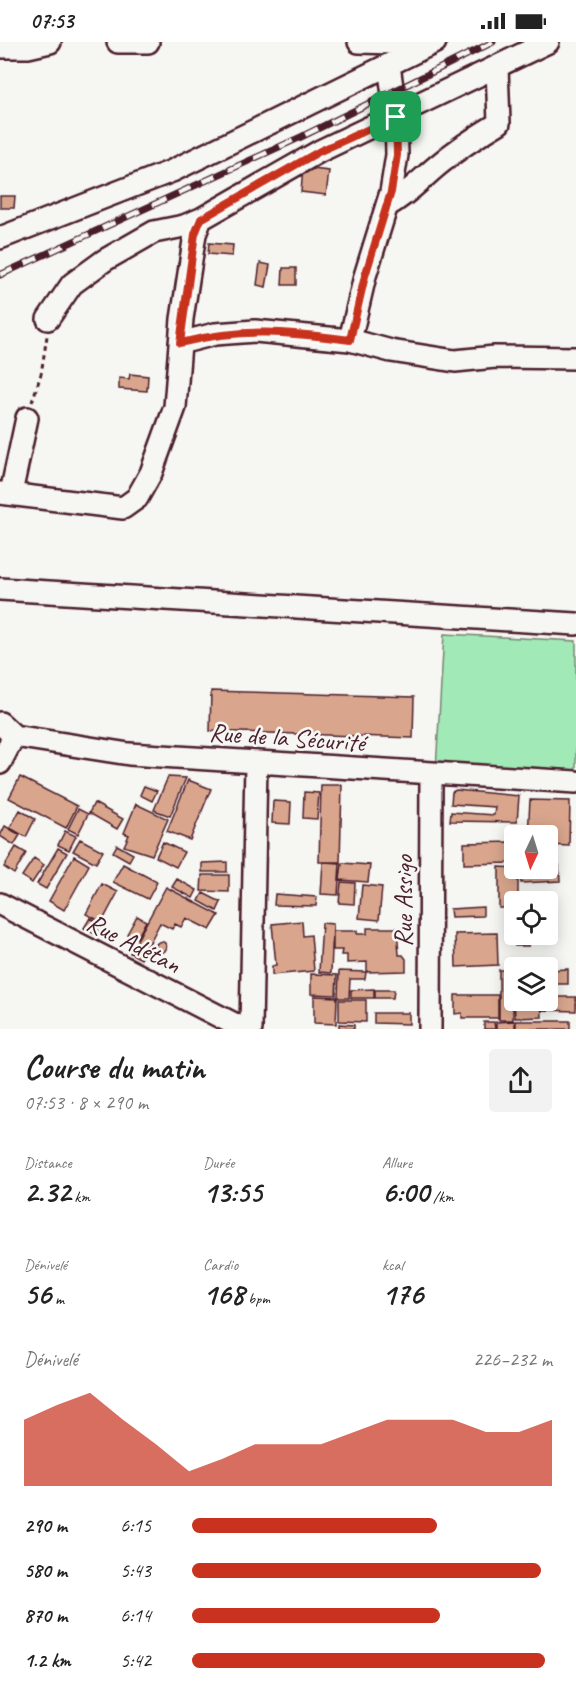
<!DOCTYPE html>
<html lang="fr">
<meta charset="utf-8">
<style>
:root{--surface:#fff;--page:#f2f2f2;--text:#222;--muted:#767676;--accent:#c8321e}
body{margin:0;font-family:Caveat,sans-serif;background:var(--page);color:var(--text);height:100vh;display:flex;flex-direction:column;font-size:22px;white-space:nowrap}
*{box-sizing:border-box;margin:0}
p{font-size:20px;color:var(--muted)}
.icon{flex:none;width:33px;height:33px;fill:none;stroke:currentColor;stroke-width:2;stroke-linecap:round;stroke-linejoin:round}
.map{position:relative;height:987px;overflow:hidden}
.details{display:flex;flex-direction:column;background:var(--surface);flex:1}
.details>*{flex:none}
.needle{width:39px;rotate:184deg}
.controls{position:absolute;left:504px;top:783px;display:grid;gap:12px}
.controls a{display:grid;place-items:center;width:54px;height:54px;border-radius:6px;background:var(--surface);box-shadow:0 3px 15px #0003;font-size:30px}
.pin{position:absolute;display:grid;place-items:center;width:51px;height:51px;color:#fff;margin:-26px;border-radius:12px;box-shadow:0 3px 9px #0006}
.round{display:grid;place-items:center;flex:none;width:63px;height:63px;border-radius:6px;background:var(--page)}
.overview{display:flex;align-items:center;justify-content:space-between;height:102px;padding:0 24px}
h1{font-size:33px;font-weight:700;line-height:45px}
.metrics{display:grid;grid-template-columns:repeat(3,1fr);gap:9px;height:102px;padding:6px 24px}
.metrics div{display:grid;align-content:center}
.metrics b{font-size:30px;font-weight:700}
.metrics small{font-size:16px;font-weight:400}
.metrics p{font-size:16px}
.chart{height:168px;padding:12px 24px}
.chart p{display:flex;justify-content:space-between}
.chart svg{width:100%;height:108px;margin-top:6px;fill:var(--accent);opacity:.7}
ul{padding:0 24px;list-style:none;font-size:20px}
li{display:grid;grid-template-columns:96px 72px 1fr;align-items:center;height:45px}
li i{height:15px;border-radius:8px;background:var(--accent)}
.status{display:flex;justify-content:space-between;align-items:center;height:42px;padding:0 30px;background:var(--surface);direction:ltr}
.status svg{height:16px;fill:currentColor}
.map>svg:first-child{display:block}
</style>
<div class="status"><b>07:53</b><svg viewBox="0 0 49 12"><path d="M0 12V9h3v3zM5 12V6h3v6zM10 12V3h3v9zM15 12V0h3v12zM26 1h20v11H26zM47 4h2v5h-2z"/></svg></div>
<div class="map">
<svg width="576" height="987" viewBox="0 0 576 987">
<rect width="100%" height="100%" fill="#f6f6f2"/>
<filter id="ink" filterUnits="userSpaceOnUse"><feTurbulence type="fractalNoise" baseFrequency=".0167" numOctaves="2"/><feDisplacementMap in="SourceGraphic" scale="12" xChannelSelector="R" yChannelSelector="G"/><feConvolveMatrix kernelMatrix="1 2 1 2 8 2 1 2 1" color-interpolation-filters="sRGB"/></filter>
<g filter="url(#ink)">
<path fill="#a1e9b7" stroke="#768471" stroke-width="1.5" d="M444,592l132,7v135l-140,-7z"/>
<path fill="#d9a68d" stroke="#4a1f2b" stroke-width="1.5" d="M303,126l26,3 -3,24 -25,-3z
M0,154h15l-1,12h-14z
M209,201l24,2 -1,11 -24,-2z
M260,221l10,2 -4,22 -9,-2z
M283,226h13v17h-14z
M130,332l18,2 -1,15 -28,-2v-11l10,1z
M211,649l203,6 -1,41 -203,-7z
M20,735l57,29 -11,22 -57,-30z
M168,735l18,1 -16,38 -16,-6z
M188,738l23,9 -21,51 -23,-9z
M321,743h21l-2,77h-21z
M144,744l13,5 -5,10 -12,-6z
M456,748l63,6 -2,26 -67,-1 1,-9 43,3 1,-8 -44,-3 1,-12z
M304,750l15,1 -2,26 -14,-1z
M530,758l40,1 -1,45 -21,-1v-9h-20z
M273,759l18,1 -1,22 -18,-1z
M94,761l29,16 -6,10 -28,-16z
M136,762l32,15 -16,36 -28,-9 5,-11 -5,-2z
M78,767l10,5 -10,20 -10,-5z
M20,768l15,9 -9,18 -16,-9z
M5,784l15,9 -6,10 -14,-9z
M65,789l11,5 -7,14 -11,-5z
M80,797l23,12 -7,12 -23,-12z
M163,800l21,10 -8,15 -20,-10z
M514,800v21l-50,1v-21z
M117,803l16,9 -4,7 -16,-9z
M16,805l10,6 -12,21 -10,-7z
M58,806l9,5 -21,36 -9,-5z
M74,814l15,9 -25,45 -15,-9z
M34,816l10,7 -12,18 -10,-7z
M227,820v10h-25v-9z
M323,820l17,1 -2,32 -17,-1z
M342,821l28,2 -2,17 -28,-2z
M123,822l34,18 -9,17 -35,-17z
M548,823h11l1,16 -39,2 -1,-15h28z
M499,825l19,1v34h-4v6h-15z
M202,833h27v17l-28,-1z
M177,837l20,11 -4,8 -21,-11z
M341,840l14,1 -1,21 -15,-1z
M102,842l16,8 -16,30 -16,-8z
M362,843l20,2 -3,33 -20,-2z
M166,845l53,28 -9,15 -24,-12 -5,9 -6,-3 -3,5 -12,-6 -19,36 -11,-6z
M203,851l18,9 -4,9 -18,-10z
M275,852l42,3 -1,9 -42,-1z
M483,865v9l-32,1 -1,-8z
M137,874l9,5 -9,17 -10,-4z
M90,876l10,5 -4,12 -12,-7z
M302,879l1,15 8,-1 3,36 -42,4v-9l4,-1 -4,-41z
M322,881l11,1 -2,49 -12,-1z
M367,886h30l2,27h4l3,4v12l-39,1v-10l-20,1v-8h-6l1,-5h-9v-19h24v3h10z
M497,891l1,32 -42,2 -1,-33z
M516,892h13v12h-14z
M155.5 905a5.5 5.5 0 1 1 11 0a5.5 5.5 0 1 1-11 0Z
M568,927v15h-20v-14z
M499,928h14v50h-14z
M339,929l27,1 -1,7h-15l-1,19h-11z
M311,932l26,1 -1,20 -25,-1z
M374,947v9h-23v-8z
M375,948h19l-1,8h-18z
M455,953h43v23h-36v-5l-7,1z
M314,954l23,1 -1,27 -22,-1z
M548,955h28v14l-33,-1v-10h5z
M514,956v2h27l1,17 -27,1z
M339,958h27v22l-27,-1z
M374,971h35v11l-35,-1z
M515,979v8h-19v-7z
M516,979h54v8h-54z
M484,980h10l1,7h-11z
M339,982l15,1v4h-15z"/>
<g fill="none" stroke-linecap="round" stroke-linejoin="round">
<g stroke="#4a1f2b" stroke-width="26">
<path id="minor" d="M118,0h30
M359,0l69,2
M0,5h28l22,-5
M387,164c21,-12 32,-25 50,-40 20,-17 40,-30 62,-43l-2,-56
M0,196l172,-67 263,-129
M48,277l24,-35 33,-24 49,-28 30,-6 17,-7 119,-68 228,-109
M350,298l15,-64 26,-84 6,-37 -1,-38 -7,-52
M180,301l35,-9 40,-3 95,9 41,11 64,10 40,-4 81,1
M0,451l123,15 14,-10 14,-25 24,-66 7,-88 13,-85 6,-15
M11,451l16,-75
M0,547l576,35
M0,681l14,13 115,18 447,28
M0,721l14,-27
M0,862l244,125
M251,987l5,-266
M430,987l1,-256"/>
</g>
<path stroke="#4a1f2b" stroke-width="3" stroke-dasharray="4.5 4.5" stroke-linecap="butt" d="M32,360l9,-28 6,-38"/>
<use href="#minor" stroke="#f6f6f2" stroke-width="21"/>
<g stroke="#4a1f2b" stroke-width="7">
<path id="rail" d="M0,233l301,-138 192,-95"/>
</g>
<use href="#rail" stroke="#f6f6f2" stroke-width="4.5" stroke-dasharray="14" stroke-linecap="butt"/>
</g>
</g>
<g fill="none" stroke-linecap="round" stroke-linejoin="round" filter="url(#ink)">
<g stroke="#fff" stroke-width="12">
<path id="route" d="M396,75l1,38 -6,37 -26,84 -15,64c-61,-8 -109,-13 -170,3l15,-109 6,-15 119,-68z"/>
</g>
<use href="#route" stroke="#c8321e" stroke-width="8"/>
</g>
<g text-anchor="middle" stroke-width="5" stroke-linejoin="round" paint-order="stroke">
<g font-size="26" fill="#4a1f2b" stroke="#f6f6f2">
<text transform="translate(287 695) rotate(4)" y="9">Rue de la Sécurité</text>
<text transform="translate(403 859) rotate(-90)" y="9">Rue Assigo</text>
<text transform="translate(134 901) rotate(27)" y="9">Rue Adétan</text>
</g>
</g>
</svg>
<div class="controls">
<a><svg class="needle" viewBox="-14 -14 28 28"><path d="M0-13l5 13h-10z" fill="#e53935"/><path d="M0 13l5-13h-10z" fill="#767676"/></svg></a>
<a><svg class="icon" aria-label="locate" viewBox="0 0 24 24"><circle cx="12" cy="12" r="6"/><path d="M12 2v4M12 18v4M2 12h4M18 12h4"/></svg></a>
<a><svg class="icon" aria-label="layers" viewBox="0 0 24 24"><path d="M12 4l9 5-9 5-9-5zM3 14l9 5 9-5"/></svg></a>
</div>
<div class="pin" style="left:396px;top:75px;background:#1e9e55"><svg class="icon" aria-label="arrive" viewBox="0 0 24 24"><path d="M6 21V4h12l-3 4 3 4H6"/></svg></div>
</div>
<section class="details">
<div class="overview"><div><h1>Course du matin</h1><p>07:53 · 8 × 290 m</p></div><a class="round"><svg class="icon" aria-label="share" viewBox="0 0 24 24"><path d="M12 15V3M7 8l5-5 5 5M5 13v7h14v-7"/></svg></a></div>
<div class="metrics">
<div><p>Distance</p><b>2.32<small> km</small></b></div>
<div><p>Durée</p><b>13:55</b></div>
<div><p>Allure</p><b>6:00<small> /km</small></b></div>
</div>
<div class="metrics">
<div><p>Dénivelé</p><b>56<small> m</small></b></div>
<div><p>Cardio</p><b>168<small> bpm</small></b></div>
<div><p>kcal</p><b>176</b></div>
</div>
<div class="chart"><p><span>Dénivelé</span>226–232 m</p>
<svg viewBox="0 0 160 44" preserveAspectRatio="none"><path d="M0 44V17L10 11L20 6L30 17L40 27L50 38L60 33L70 27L80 27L90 27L100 22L110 17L120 17L130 17L140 22L150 22L160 17V44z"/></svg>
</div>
<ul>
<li><b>290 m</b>6:15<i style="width:68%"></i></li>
<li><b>580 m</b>5:43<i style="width:97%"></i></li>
<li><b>870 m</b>6:14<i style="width:69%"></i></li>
<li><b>1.2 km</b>5:42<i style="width:98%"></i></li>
</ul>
</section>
